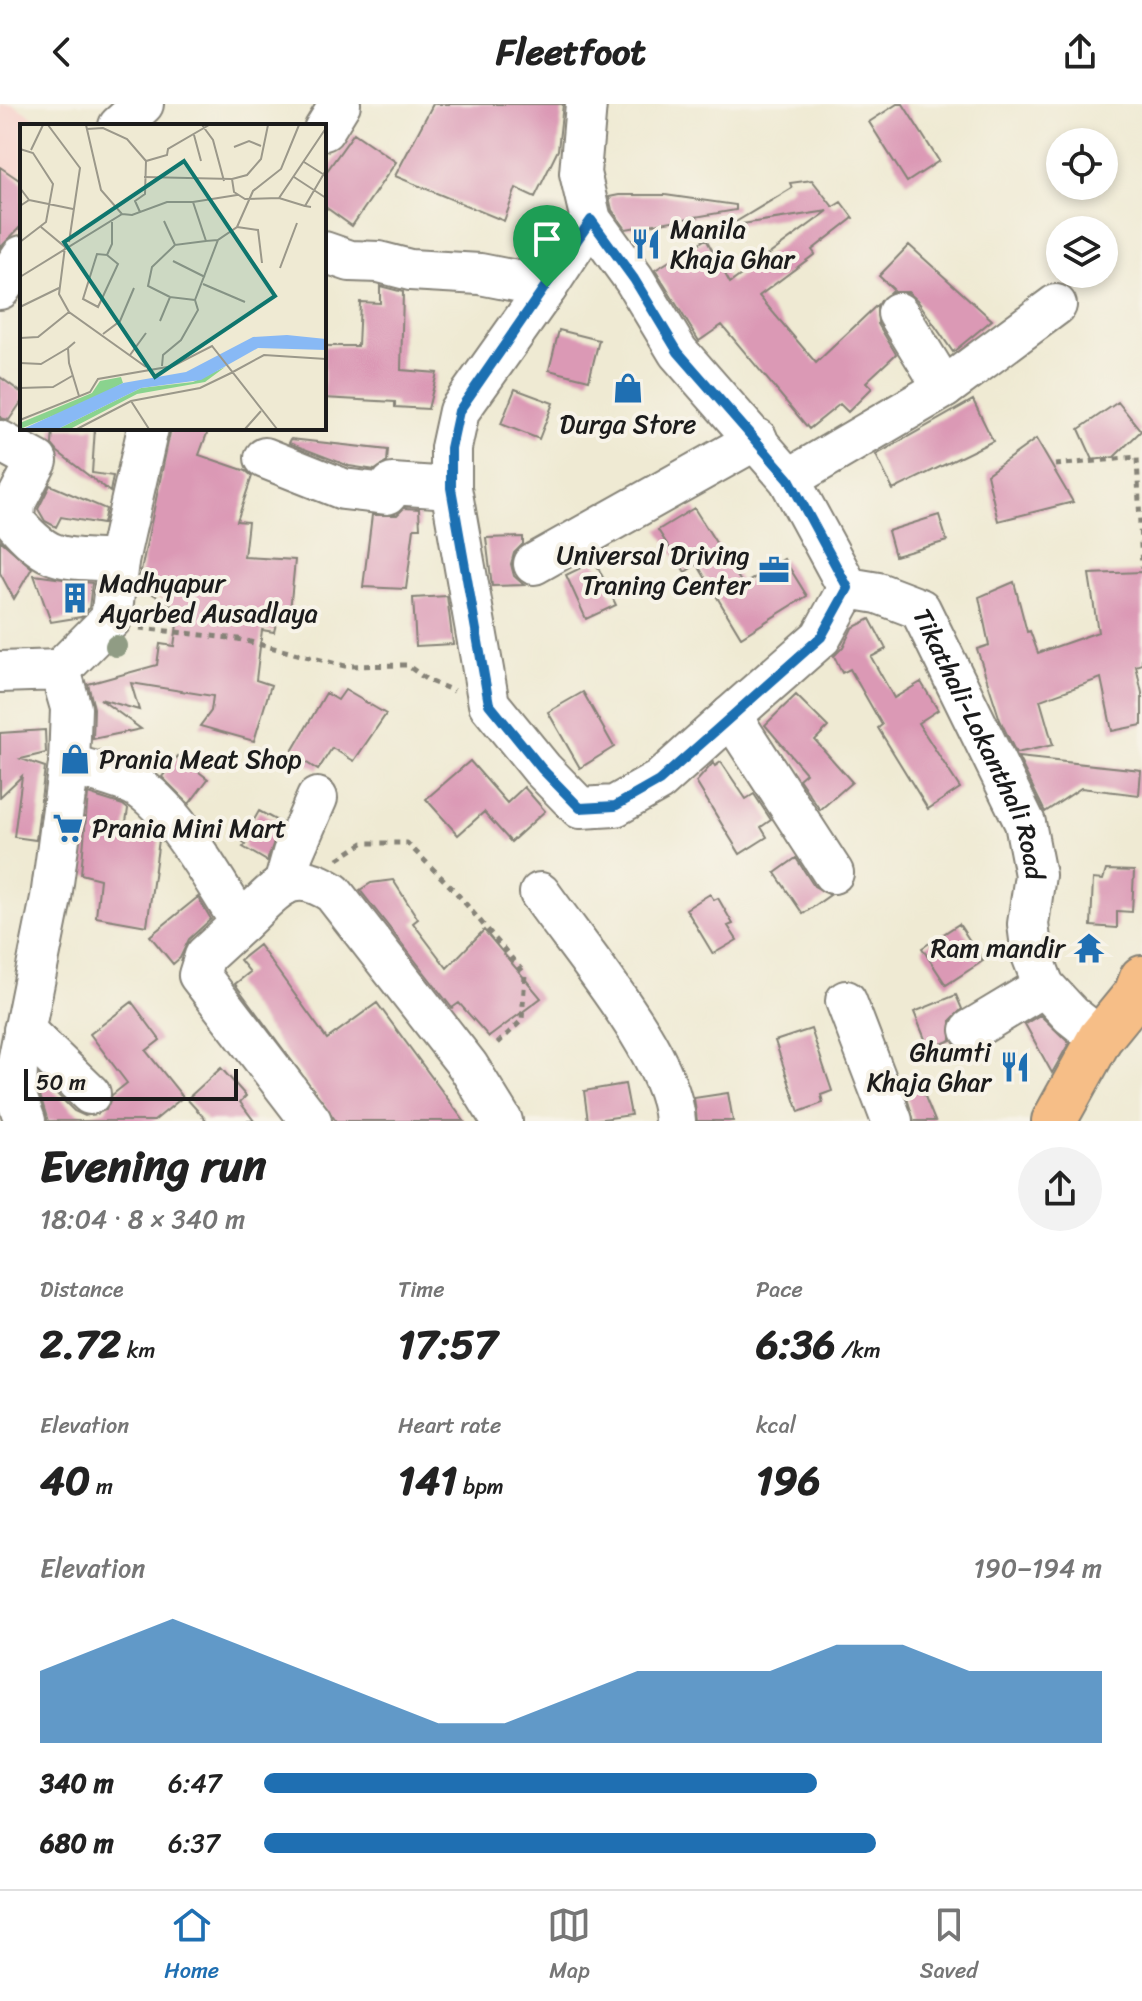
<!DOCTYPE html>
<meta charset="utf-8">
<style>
:root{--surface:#fff;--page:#f2f2f2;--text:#222;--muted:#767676;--line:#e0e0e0;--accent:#1f6fb2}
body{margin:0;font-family:Sriracha,sans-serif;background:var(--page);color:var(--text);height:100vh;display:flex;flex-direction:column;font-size:30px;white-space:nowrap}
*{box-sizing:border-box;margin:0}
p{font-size:26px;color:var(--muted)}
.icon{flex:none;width:44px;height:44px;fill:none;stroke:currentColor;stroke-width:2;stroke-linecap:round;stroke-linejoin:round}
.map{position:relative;height:1017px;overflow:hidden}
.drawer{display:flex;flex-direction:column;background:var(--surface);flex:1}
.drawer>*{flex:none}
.tools{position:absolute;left:1046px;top:24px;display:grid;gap:16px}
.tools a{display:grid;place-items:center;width:72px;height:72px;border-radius:50%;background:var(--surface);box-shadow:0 4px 12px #0003;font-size:40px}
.scale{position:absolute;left:24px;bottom:20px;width:214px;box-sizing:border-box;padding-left:8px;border:4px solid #1c1c1c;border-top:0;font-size:22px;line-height:28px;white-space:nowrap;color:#1c1c1c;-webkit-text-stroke:6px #f7f3e8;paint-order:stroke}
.pin{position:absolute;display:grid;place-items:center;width:68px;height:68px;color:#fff;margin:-82px -34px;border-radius:50% 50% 50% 0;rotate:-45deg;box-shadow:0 0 8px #0007}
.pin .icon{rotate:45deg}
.round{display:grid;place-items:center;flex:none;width:84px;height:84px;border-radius:42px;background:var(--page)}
.overview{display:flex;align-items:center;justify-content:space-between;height:136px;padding:0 40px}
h1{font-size:44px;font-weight:800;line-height:60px}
.figures{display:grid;grid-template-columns:repeat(3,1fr);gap:12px;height:136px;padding:8px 40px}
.figures div{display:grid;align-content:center}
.figures b{font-size:40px;font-weight:800}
.figures small{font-size:22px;font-weight:400}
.figures p{font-size:22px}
.chart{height:224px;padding:16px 40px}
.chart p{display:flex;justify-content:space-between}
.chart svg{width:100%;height:144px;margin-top:8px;fill:var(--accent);opacity:.7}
ul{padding:0 40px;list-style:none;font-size:26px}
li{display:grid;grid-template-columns:128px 96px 1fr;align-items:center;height:60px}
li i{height:20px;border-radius:10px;background:var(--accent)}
header{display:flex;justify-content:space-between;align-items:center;height:104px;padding:0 40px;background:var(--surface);font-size:36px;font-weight:800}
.dock{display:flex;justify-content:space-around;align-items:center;height:112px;border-top:2px solid var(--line);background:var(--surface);font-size:22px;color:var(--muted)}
.dock a{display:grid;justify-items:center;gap:4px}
.dock .on{color:var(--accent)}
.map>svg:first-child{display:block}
</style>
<header><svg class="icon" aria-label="back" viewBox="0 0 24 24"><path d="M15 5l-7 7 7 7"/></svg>Fleetfoot<svg class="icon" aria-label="share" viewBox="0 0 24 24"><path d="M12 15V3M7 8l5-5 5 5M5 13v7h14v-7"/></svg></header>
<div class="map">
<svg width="1142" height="1017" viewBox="0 0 1142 1017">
<rect width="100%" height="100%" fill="#f7f3e8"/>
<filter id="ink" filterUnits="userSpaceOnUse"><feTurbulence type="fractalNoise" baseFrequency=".0125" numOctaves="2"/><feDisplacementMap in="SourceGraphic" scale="16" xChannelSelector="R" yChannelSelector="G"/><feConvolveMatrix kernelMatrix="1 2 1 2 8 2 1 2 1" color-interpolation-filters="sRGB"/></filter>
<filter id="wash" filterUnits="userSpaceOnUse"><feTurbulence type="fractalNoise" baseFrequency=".006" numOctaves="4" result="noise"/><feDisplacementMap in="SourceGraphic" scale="32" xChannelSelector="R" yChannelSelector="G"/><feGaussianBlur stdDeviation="1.8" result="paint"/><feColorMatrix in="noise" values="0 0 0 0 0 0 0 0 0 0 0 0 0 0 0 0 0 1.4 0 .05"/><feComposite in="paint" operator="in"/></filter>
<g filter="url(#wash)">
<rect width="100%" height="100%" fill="#efead3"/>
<path fill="#f7d0ca" d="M0,0h12l35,21 -25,1v45l-20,35z"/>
<g id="blocks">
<path fill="#db99b5" d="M433,0h130l-5,46 -23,47 -19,-9 -12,33 -109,-45z
M897,0h6l36,57 -32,21 -38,-60z
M354,29l42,29 -44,64 -28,-20v-31z
M0,63l22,15v43l-22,23z
M812,76l21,27 8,-5 12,16 -41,32 3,4 -56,42 57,67 61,-58 1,19 18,30 -30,28 6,6 -24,24 -8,-8 -31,25 -87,-104 -23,16 -44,-71 51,-31 24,44 98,-72 -99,15 63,-38 -2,-5z
M619,91h46l71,10v5l-110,19 -14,-19 -3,-13z
M909,141l83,75 -39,32 -36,-52 -9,-8h-18l3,-3 -14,-13z
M380,182l23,6 -2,78 36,3 -9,36 -33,-2v-5l-71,-4v-52h34l2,-44 20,1z
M559,226l40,10 -10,40 -40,-10z
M0,273l22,16v8l-13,19 -9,-2z
M515,285l38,14 -14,36 -38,-15z
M973,296l20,41 -100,49 -17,-35z
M1118,298l23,29 -27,26 -21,3 -14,-31z
M53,324h42l-3,45 21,3 -3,16 -52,-40 -6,-7z
M171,324h38l-10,27 47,16 6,5 -15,45 11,1 -4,35 51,3 -5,51h-11l-5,21 -12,-2 -6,50 15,5 -17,56 -54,-15 11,-15 2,-15 -82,-13 8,27 -39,-11 41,30 -48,10 1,-31 -6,-24 69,-19 3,-21 14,2 5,-36 -41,-25z
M291,335l97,11 -1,12 -12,8 -26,-4 -60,-23z
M1036,335l37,63 -75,19 -11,-47z
M50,381l56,24 -3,15 -42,-7 -5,10 -11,-6 -7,-12z
M404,404l15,1 1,19h-6l-8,61 -43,-2 9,-72h25z
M694,404l49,77 41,-26 23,37 -66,41 -44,-73 -12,8 -27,-42z
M939,411l8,26 -52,15 -7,-25z
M523,433v7l-9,9 -3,11 3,12 10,9 -32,1 -6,-48z
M0,436l32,28 -18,31 -14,-26z
M595,457l21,44 -30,14 -20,-44z
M1142,468v92l-6,2 6,27v32l-30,6 -11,-53 -61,22 13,45 -37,8 -16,-33 -23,-71 12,-4 -10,-48 35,-15 13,50 3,-1 8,22 60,-21 -9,-58z
M34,471l58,8 -3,25 -8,9 -30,5z
M447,492l6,48 -37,2 -3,-48z
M870,515l16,30 -15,8 23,41 27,-16 17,28 -20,13 42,65 -32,21 -50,-81 4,-3 -32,-56 -8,4 -8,-17 9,-9 9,-19z
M345,586l41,24 -32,47 -22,-13 -14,22 -27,-17 35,-60 12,7z
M583,588l31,55 -34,21 -32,-56z
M796,591l32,32 -13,13 37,42 -32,28 -21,-31 7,-6 -41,-48z
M45,626l1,23 -25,6 24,8 -9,73 -22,-3 8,-61 -22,21v-64z
M178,652l30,23 -19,25 -27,-27z
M1018,653l123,13 -2,25 -58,-7 -36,24z
M470,657l37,42 17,-16 21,24 -34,31 -27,-30 -26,23 -32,-36z
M721,658l25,37 8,-5 17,26 -10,7 6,10 -27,17 -44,-72 17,-19 2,3z
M88,690l35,11 5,4 -3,19 34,12 -12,86 -51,-9 4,-38 -19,-5z
M259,707l22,12 -14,38 -24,-14 3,-3 -4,-3z
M796,754l18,28 16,9 -27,19 -28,-41z
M1106,766l28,1 -2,41 -15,-1v17l-26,-2 2,-47 10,1z
M393,776l25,39 -5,4 34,45 37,-38 57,68 -52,39 -30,-34 -7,5 -92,-118 11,-7z
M710,790l4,6 4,-2 15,26 -5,2 9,14 -24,14 -27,-45z
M198,793l13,22 -22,20 -9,19 -7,6 -23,-28z
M959,820l24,37 -37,24 -24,-37z
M259,841l68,94 50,-36 87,118h-128l-101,-137 15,-12 -10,-12z
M956,891l6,14 -11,11v20l-22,9 -15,-37z
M132,898l28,38 -14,11 37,46 -29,24h-106l-9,-29 1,-15 34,34 11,5 21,-6 6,-15 15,-12 -37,-49z
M1040,911l29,28 -17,30 -27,-49z
M811,925l21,62 -11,4 2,8 -24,9 -24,-71z
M221,964l25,28 -6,6 14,19h-47l-20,-22z
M919,978l16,39h-21l-10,-33z
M625,980l6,31 -43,6 -4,-30z
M728,989l5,28h-36l-3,-23z"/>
</g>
</g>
<g filter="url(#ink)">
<use href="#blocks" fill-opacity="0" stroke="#868378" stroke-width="2"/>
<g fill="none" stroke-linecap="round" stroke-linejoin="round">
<g stroke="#868378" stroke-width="44">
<g id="minor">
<path id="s1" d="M586,0l-6,69 11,47 43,59 44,73 111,127 59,109 30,5 42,16 105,214 10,52 -7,49 4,31 12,31 27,29 29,23"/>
<path d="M119,22l24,-22"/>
<path d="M324,26l16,-26"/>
<path d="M324,148l26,9 29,1 31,8 70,4 67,13 44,-67"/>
<path d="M0,185l22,-33"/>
<path d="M898,209l46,75"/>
<path d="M0,337l37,20 -22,42 -1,18c37,44 49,36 104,40"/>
<path d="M265,354l78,31 44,5 5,-10 59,4v-40l8,-37 88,-124"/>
<path d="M789,375l155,-91 112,-83"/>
<path d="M451,384l38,216 53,65 38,39 35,-2 44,-25 72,-65"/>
<path d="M534,460l223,-125"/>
<path d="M60,566l51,-51 7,-58 30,-133"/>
<path d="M0,568l60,-2 11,38 -2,56 -18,134 -34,169 -1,29 9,25"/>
<path d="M69,660c21,7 45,12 65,21 38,19 84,102 107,138l-36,33 -6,19 112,146"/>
<path d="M833,769l-102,-157 90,-79 27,-49"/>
<path d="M284,781l9,-32 24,-55"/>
<path d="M540,789c39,56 131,162 135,228"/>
<path d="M241,819c33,-30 48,-60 92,-30l135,173 34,55"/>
<path d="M846,897l46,120"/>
<path d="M24,926l66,64"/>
<path d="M971,926l73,-44"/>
</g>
</g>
<g stroke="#868378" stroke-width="48">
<path id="major" d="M1054,1017l46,-83 36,-44 6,-16"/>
</g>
<path stroke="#868378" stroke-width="5" stroke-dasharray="6 6" stroke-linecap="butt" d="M1055,361l82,-8 5,112
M140,524l98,11 107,27 62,-1 20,15 27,11
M338,755l25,-16h44l47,47 71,84 -3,46 -28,27"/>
<use href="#minor" stroke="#fff" stroke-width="40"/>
<use href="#major" stroke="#f6be87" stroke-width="44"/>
</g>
<circle fill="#909c84" cx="116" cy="542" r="11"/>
</g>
<g fill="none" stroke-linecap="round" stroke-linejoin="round" filter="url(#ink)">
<g stroke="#fff" stroke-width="16">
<path id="route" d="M591,116l43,59 44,73 111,127 59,109 -27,49 -162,144 -44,25 -35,2 -38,-39 -53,-65 -38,-216v-40l8,-37z"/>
</g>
<use href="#route" stroke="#1f6fb2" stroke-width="10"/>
</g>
<defs>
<g id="restaurant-bare" transform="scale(2.4)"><path d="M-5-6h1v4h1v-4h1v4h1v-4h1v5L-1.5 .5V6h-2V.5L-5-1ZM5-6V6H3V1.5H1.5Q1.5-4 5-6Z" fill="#1f6fb2" stroke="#f7f3e8" stroke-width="2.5" paint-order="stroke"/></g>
<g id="shop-bare" transform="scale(2.4)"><path d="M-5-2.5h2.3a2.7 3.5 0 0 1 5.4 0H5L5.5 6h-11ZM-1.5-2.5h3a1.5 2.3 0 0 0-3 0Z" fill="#1f6fb2" stroke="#f7f3e8" stroke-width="2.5" paint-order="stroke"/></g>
<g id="office-bare" transform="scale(2.4)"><path d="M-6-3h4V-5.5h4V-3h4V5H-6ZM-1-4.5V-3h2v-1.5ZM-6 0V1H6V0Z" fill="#1f6fb2" stroke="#f7f3e8" stroke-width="2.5" paint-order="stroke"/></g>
<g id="building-bare" transform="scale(2.4)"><path d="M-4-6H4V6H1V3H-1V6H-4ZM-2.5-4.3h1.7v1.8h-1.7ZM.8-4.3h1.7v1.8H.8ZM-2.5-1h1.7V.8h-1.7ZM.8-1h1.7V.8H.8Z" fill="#1f6fb2" stroke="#f7f3e8" stroke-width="2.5" paint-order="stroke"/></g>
<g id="supermarket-bare" transform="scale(2.4)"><path d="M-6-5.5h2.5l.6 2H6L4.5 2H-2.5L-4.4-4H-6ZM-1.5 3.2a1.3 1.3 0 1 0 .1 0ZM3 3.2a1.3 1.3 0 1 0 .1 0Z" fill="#1f6fb2" stroke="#f7f3e8" stroke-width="2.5" paint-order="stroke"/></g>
<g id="temple-bare" transform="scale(2.4)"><path d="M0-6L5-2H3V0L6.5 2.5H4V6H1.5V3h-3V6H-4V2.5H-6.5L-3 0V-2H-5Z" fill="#1f6fb2" stroke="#f7f3e8" stroke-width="2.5" paint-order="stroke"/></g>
</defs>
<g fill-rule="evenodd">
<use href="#restaurant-bare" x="646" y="140"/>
<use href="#shop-bare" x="628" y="284"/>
<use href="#office-bare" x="774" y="466"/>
<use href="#building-bare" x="75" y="494"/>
<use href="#shop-bare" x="75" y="655"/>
<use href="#supermarket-bare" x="68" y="724"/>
<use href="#temple-bare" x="1089" y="844"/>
<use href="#restaurant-bare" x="1015" y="963"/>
</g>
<g text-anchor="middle" stroke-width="8" stroke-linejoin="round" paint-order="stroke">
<g font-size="26" fill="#1c1c1c" stroke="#f7f3e8" text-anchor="start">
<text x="670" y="134">Manila<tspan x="670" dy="30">Khaja Ghar</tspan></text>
<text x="628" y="329" text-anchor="middle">Durga Store</text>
<text x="750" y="460" text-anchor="end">Universal Driving<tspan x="750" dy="30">Traning Center</tspan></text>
<text x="99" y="488">Madhyapur<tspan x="99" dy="30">Ayarbed Ausadlaya</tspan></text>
<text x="99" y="664">Prania Meat Shop</text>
<text x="92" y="733">Prania Mini Mart</text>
<text x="1065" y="853" text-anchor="end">Ram mandir</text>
<text x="991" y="957" text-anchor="end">Ghumti<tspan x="991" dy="30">Khaja Ghar</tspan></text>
</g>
<g font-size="26" fill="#1c1c1c" stroke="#f7f3e8">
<text dy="9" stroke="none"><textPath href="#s1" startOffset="792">Tikathali-Lokanthali Road</textPath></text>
</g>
</g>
<g transform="translate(20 20)">
<rect width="306" height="306" fill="#efead3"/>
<path d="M205,243l-20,15 -68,12 -65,34 -14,1 83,-41 52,-6zM101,253l2,6 -36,19 -67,27v-6l72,-30 8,-12z" fill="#8ad38e"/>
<path d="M267,211l39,4v11l-68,-2 -57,32 -60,8 -83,41h-35l100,-46 63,-11 67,-35z" fill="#88b9f5"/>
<path fill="none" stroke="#9b988a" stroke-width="2" d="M28,1l32,43 -11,74M182,1l11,15 11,41M248,1l-7,34 -14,16 -15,4 2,13 11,7 34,-1 47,-70M67,5l16,-1 24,11 19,22 21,-6 1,-6 41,-24M174,11l7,26M214,23l15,-6 12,5M0,25l13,4 20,31 -7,38 -26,20M11,26l12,-25M284,38l22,14M124,53l88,2M274,53l32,21M0,64l9,12 -9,6M259,74l26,8M9,76l44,9M173,78l44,-7M291,83l-6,-1 21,-36M120,88l-5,-11 10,-7 1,-33M102,90l10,1 35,-13h26l13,39 12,-1M144,97l11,24 31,-4M21,103l24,20 -6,47 10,18 77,55M217,103l21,3 4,33M87,131l11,9 -20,43 -15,-8 14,-45 10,1 5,-11v-22M153,137l32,16M260,144l17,-45M0,153l102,-63 -21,-24 -15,-65M183,160l42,18M150,173l-22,-11 4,-19 23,-22M0,183l39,-19M140,197l10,-24 25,3M83,210l17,-13 14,-33M0,214l18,-1 31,-25M55,218l-7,6 1,15 10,33M110,231l16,-22M0,239l21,1 27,-16M142,242l1,-11 18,-15 17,-30 -3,-10 23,-60 19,-13 16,-36 28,-22 18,-44M211,249l33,-18 62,4M0,264l33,-1 19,-11M111,277l18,28M0,296l70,-28 8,-13 75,-13 39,-20 65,83M57,305l54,-28 69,-13 31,-15M225,305l16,-18"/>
<path fill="#0f766e" fill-opacity="0.15" stroke="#0f766e" stroke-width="4" d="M164,37l91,135 -120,81 -91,-135z"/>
<rect width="306" height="306" fill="none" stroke="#1c1c1c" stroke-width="4"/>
</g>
</svg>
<div class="tools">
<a><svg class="icon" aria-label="locate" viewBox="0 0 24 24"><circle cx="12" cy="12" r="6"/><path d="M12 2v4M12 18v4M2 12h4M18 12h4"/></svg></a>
<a><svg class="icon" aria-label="layers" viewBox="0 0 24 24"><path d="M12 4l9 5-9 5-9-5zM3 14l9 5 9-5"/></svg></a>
</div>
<div class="scale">50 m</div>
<div class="pin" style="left:547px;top:183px;background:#1e9e55"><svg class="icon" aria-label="arrive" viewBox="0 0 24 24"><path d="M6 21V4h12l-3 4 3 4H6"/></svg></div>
</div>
<section class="drawer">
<div class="overview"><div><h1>Evening run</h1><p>18:04 · 8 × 340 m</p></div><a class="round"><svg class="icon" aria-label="share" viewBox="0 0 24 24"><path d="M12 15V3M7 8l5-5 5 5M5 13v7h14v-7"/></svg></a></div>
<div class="figures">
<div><p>Distance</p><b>2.72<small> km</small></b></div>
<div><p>Time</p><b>17:57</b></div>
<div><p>Pace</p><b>6:36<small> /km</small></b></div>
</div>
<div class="figures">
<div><p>Elevation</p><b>40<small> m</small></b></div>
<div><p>Heart rate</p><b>141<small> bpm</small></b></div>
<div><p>kcal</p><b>196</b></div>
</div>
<div class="chart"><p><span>Elevation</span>190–194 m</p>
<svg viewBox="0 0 160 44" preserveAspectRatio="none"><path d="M0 44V22L10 14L20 6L30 14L40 22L50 30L60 38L70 38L80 30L90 22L100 22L110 22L120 14L130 14L140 22L150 22L160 22V44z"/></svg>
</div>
<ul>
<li><b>340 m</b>6:47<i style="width:66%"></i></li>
<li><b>680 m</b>6:37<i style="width:73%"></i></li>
</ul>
</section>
<nav class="dock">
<a class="on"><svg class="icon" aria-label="home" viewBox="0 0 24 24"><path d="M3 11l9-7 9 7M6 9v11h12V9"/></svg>Home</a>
<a><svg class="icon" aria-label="map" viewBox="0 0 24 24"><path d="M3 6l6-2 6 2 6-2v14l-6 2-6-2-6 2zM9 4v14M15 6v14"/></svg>Map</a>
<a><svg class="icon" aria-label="saved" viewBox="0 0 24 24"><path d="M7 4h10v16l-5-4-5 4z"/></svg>Saved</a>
</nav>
